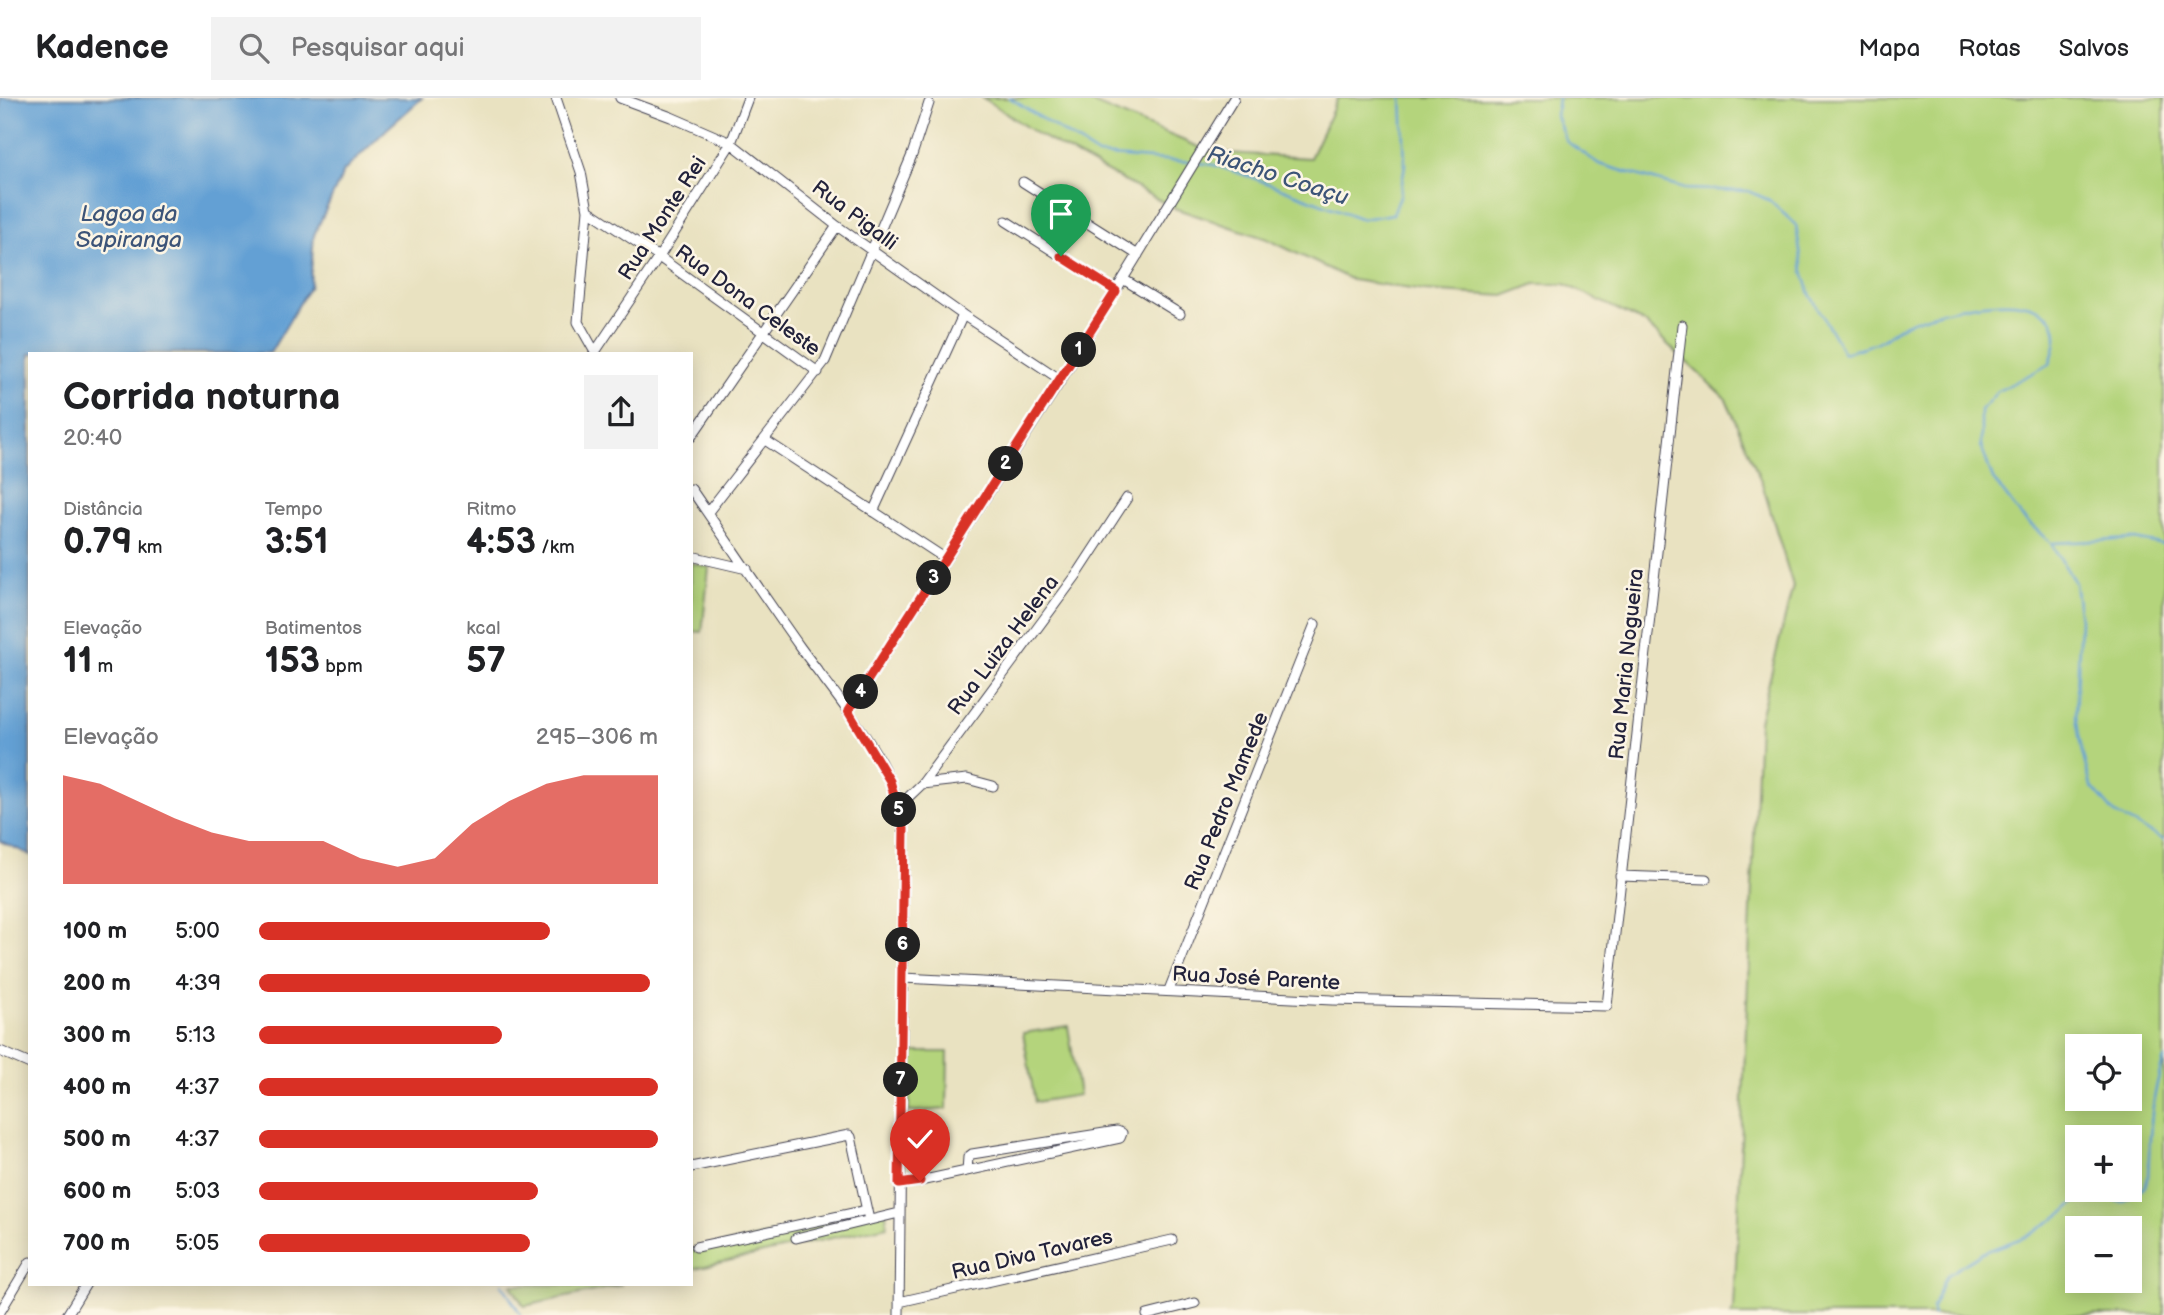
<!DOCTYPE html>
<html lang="pt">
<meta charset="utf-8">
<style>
:root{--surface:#fff;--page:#f2f2f2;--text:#202124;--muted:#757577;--line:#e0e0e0;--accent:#d93025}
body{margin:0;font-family:"Balsamiq Sans",sans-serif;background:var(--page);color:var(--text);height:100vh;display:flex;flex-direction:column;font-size:26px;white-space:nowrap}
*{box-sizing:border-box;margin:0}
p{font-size:23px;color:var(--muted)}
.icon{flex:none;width:38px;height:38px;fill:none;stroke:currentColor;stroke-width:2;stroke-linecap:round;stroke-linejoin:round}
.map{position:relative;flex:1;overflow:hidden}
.panel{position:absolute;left:28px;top:254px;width:665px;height:934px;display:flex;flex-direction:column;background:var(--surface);border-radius:0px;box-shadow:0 4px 18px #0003}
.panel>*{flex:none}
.buttons{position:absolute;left:2065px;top:936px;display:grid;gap:14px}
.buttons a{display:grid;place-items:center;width:77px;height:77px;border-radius:0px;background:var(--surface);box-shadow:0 4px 18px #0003;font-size:35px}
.pin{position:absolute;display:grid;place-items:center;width:60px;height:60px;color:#fff;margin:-72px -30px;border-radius:50% 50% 50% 0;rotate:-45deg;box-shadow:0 0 7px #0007}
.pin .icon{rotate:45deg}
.km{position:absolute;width:35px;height:35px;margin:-18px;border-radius:50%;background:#222;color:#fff;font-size:19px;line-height:35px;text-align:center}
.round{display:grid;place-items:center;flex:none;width:74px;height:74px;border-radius:0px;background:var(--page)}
.headline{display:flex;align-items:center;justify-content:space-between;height:119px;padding:0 35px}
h1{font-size:38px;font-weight:800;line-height:52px}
.stats{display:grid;grid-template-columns:repeat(3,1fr);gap:10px;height:119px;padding:7px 35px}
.stats div{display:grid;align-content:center}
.stats b{font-size:35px;font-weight:800}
.stats small{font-size:19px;font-weight:400}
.stats p{font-size:19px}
.chart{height:196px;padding:14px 35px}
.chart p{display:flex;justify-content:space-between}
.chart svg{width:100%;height:126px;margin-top:7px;fill:var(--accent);opacity:.7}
ul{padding:0 35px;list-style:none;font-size:23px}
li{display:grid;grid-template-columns:112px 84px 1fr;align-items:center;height:52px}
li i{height:18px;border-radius:9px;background:var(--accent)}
header{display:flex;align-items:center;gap:42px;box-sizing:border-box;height:98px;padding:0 35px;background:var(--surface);border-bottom:2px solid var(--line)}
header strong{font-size:33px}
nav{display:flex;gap:38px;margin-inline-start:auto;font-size:24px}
.search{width:490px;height:63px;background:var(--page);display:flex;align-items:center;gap:18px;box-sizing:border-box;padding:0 24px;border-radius:0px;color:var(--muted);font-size:26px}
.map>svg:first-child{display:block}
</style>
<header>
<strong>Kadence</strong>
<div class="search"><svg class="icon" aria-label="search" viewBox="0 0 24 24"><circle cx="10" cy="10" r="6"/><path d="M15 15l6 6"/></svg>Pesquisar aqui</div>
<nav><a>Mapa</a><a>Rotas</a><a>Salvos</a></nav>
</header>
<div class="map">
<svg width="2164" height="1217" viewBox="0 0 2164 1217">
<rect width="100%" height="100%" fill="#fcf5e5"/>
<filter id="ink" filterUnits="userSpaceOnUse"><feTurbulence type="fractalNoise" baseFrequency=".0143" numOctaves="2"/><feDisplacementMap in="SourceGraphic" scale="14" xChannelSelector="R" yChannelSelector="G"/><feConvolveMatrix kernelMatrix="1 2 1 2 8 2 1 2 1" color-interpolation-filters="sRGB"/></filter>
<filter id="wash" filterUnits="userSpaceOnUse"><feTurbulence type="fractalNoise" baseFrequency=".00686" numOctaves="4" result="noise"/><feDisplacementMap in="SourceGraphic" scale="28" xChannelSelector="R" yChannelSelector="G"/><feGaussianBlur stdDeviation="1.57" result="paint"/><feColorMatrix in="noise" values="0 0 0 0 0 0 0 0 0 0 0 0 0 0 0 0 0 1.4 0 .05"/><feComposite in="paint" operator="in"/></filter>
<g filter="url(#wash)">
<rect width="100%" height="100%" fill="#e9e2c1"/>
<path fill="#b4d47c" stroke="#6b7b5c" stroke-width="2" fill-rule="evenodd" d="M983,0h98l130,54 99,6 28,-60h826v1217h-433l3,-5 25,-588 34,-136 -31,-103 -36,-84 -82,-77 -79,-38h-30l-31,12 -80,-5 -72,-11 -85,-41 -93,-31 -137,-74zM2077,948h53v53h-53zM2077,1040h53v52h-53zM2077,1130h53v53h-53z
M691,465l18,4 -7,65 -11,-1z
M1068,928l11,69 -44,7 -12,-69z
M910,954h38l-1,57 -38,3z
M886,1112l1,16 -196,43v-20l2,2z
M511,1187h111l-98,21z"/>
<path fill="#63a0d4" stroke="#426188" stroke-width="2" d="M0,0h422l-35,31 -43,42 -30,64 -4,51 -40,67 -240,1v501l-30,-14z"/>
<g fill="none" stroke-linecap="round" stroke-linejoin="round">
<path stroke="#63a0d4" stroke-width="2.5" d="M1010,0l88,57 94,7
M1558,0l-2,18 10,25 33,23 86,25 63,2 21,9 27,25 7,46 7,23 34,59c11,-4 25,-6 35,-12 10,-5 17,-13 27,-17 30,-14 151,-46 150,14 0,8 -4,18 -6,26l-52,27 -17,19v36l12,33 28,37 30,27 24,40 5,36 -4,98 6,35 9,34 24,28 49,26
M1199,65l15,2 37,12 111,42 31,-5 7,-18 5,-32 -3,-66
M2053,445l82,-4 29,6
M2109,1092l7,11 6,1 23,-16 3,-8c2,-42 2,-79 16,-119
M502,1186l19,31
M1934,1217l-2,-7 15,-33 35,-22 48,-18 36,-24 23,-21"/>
</g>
</g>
<g filter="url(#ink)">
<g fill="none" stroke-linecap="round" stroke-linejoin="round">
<g stroke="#403f4f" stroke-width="11">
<path id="minor" d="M556,0l25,74 7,38 -10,112 18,32
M620,0l51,19 60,26 106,83 126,89 98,65
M1023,84l115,73
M588,112l71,47 159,115
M1006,123l110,70
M1123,181l57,35
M595,254l64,-95 72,-114 17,-45
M691,339l146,-211
M765,342l181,119
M691,391c36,52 72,106 109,158 40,55 99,119 104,189l-5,479
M708,414l117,-151 87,-206 17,-52
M873,414l90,-197
M691,458l56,13
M848,613l213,-331 173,-282
M922,686l45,-5 26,7
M899,708l23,-22 156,-211 49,-75
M1620,778l86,3
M903,880l429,22 275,6 75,-681
M1169,892l146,-366
M0,953l30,13
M691,1069l158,-32 2,2 18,83
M899,1086l21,-3 200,-43 2,-5 -5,-2 -145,23 -4,3 -1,14
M796,1140l103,-25
M696,1149l171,-37
M899,1204l273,-62
M0,1214l30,-50
M67,1217l19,-31
M1147,1217l48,-12"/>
</g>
<use href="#minor" stroke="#fff" stroke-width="9"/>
</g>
</g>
<g fill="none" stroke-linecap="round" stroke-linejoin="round" filter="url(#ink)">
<g stroke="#fff" stroke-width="14">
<path id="route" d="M920,1083l-21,3 5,-355 -14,-48 -42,-70 268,-420 -55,-35"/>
</g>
<use href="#route" stroke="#d93025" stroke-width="9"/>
</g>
<g text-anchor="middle" stroke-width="5" stroke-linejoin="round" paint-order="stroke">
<g font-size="21" fill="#22223b" stroke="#fcf5e5">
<text transform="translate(855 117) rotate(37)" y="7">Rua Pigalli</text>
<text transform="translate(662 120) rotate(-57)" y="7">Rua Monte Rei</text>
<text transform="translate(748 202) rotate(36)" y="7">Rua Dona Celeste</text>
<text transform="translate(1003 547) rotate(-53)" y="7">Rua Luiza Helena</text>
<text transform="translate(1626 566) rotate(-84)" y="7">Rua Maria Nogueira</text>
<text transform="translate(1226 703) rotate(-68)" y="7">Rua Pedro Mamede</text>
<text transform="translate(1256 880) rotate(3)" y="7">Rua José Parente</text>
<text transform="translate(1032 1156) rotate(-13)" y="7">Rua Diva Tavares</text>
</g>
<g font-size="23" font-style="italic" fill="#3c5478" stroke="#fcf5e5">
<text transform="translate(1278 77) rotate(18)" y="8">Riacho Coaçu</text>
<text x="129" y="123">Lagoa da<tspan x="129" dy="26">Sapiranga</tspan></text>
</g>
</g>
</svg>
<div class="buttons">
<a><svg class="icon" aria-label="locate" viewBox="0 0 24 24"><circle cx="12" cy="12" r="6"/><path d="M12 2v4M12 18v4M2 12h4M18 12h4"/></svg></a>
<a>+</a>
<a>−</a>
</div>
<div class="pin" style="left:1061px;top:158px;background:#1e9e55"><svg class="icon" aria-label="arrive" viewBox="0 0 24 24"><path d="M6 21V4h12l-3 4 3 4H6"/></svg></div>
<div class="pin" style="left:920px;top:1083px;background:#d93025"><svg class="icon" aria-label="check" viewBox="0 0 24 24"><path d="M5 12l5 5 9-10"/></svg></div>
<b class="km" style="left:1079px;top:252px">1</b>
<b class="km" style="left:1006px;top:366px">2</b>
<b class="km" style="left:934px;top:480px">3</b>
<b class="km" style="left:861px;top:594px">4</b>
<b class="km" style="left:899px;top:712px">5</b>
<b class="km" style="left:903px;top:847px">6</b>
<b class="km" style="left:901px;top:982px">7</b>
<section class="panel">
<div class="headline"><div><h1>Corrida noturna</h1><p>20:40</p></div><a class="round"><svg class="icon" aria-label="share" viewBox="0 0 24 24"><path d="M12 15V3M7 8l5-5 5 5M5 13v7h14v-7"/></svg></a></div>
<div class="stats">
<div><p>Distância</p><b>0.79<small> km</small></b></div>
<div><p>Tempo</p><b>3:51</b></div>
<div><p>Ritmo</p><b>4:53<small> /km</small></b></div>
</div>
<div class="stats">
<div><p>Elevação</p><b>11<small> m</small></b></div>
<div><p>Batimentos</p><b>153<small> bpm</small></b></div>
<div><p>kcal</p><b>57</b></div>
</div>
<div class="chart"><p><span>Elevação</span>295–306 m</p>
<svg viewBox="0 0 160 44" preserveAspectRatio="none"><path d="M0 44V6L10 9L20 15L30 21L40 26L50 29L60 29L70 29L80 35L90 38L100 35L110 23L120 15L130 9L140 6L150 6L160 6V44z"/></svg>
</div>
<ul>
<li><b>100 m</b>5:00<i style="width:73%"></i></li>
<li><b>200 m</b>4:39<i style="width:98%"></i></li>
<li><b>300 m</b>5:13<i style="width:61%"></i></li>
<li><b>400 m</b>4:37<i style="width:100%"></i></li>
<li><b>500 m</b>4:37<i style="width:100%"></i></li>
<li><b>600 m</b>5:03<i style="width:70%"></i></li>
<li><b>700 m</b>5:05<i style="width:68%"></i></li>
</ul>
</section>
</div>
